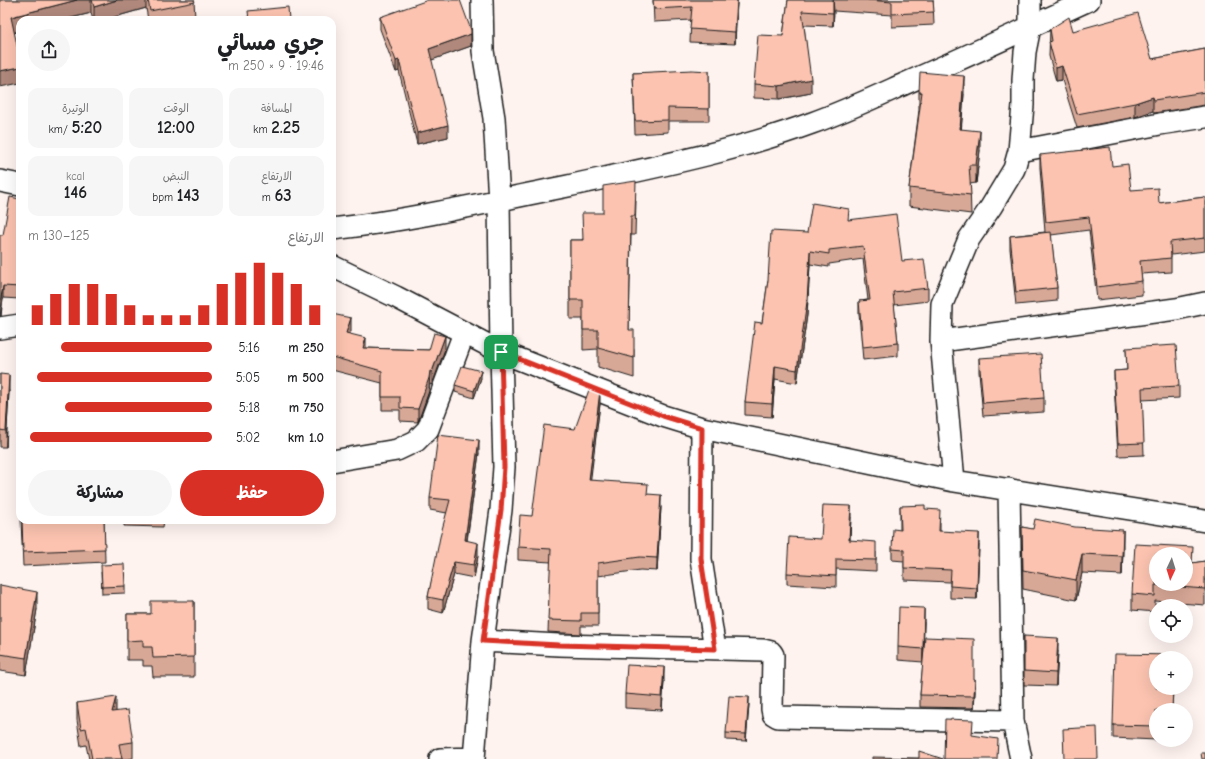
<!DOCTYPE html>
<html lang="ar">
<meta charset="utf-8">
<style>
:root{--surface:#fff;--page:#f6f6f6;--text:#202124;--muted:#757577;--accent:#d93025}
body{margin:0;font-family:"Comic Neue","Playpen Sans Arabic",sans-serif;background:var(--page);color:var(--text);direction:rtl;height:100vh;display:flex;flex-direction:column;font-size:15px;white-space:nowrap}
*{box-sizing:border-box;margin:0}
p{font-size:13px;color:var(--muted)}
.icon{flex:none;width:22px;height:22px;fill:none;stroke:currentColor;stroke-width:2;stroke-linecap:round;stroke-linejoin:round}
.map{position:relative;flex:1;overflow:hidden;direction:ltr}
.details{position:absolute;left:16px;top:16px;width:320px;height:508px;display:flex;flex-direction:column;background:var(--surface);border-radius:12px;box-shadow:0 4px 16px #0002;direction:rtl}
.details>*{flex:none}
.needle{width:26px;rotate:184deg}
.buttons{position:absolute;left:1149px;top:547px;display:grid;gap:8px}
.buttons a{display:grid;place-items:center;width:44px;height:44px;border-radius:50%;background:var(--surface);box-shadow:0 4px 16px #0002;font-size:20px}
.pin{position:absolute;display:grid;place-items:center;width:34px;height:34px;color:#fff;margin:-17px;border-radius:8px;box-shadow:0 2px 6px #0006}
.round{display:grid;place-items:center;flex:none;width:42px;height:42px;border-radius:21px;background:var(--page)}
.summary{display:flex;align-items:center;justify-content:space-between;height:68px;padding:0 12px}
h1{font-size:22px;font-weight:700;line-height:30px}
.figures{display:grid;grid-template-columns:repeat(3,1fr);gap:6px;height:68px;padding:4px 12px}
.figures div{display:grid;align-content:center;border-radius:10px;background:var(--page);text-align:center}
.figures b{font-size:17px;font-weight:700}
.figures small{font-size:11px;font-weight:400}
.figures p{font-size:11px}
.chart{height:112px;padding:8px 12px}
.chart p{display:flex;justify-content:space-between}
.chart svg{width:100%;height:72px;margin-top:4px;stroke:var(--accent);stroke-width:6}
.button{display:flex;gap:8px;margin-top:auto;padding:8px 12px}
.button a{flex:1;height:46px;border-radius:24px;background:var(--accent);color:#fff;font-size:16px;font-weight:700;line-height:46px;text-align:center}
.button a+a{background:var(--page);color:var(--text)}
ul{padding:0 12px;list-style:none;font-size:13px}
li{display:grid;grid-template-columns:64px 48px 1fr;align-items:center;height:30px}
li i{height:10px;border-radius:5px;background:var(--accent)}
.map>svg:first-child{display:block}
</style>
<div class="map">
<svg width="1205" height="759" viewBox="0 0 1205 759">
<rect width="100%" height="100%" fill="#fef3ef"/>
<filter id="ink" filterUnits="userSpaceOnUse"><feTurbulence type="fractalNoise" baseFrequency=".025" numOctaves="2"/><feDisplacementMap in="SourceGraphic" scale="8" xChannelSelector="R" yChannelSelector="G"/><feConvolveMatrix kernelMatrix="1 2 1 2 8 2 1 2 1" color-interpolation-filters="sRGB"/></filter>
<g filter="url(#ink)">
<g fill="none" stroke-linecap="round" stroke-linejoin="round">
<g stroke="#1c1c1c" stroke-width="24">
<path id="street" d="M1019,151l141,-27 45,-7
M0,181l20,4
M332,229c79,-9 158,-27 236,-43 82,-18 165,-34 244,-63 31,-11 61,-25 92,-39 62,-27 123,-56 185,-84
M332,266l64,31 105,55 162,64 39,12 252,53 251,40
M0,328l20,-3
M941,341l235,-32 29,-6
M702,428l-1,131 14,90
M332,461l65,-11 19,-9 12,-12 36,-96
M954,481l-13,-140 1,-37 27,-65 22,-32 23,-38 5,-18 4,-46v-25l2,-28 5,-25v-27
M1009,489l4,232 8,38
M483,641l76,4 204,5 8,2 2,3 -1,54 1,5 5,3 235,4
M440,759l34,-1
M474,759l9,-118 18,-131 3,-43 -3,-115 -2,-152 -5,-82 -11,-67 -1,-51"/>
</g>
<use href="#street" stroke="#fff" stroke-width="21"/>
</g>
<path fill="#d8a897" stroke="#1c1c1c" d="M0,0h194l1,19 -7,1h-40l-2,-12 -42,12h-11l-2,-7 -28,7h-43v11l-6,2z
M653,0h84l-2,44 -45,-2 1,-22 -37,2z
M788,0h145l1,25 -42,2v-12l-58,-4 -1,15 -29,-1 7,68 -32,6 -25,-1v-14l29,-48z
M380,17l91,29 -40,14 17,77 -31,7 -18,-73 -3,1 -16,-43z
M1050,29l23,2 79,28 53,-10v56l-51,8 -1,-2 -18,6 -58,11 -15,-48 -6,1 -7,-25z
M709,71v50h-41v11l-33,2 -2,-61z
M919,92l45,2 -3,35 19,21 -4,33 -6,1 1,30 -62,-8v-18l10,-78z
M1040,155l72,11 19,24 28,13 46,-6v54l-34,4v17l-30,2 1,7v14l-45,5 -8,-70 -38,5 6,53v13l-41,4 -6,-56v-13l35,-4 -5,-64z
M20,199v100l-17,-1 -2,18 2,-81z
M636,200l-1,35h-4l-2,95 5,20v28l-36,-11v-18l-15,1v-31h-13v-79h12l21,-27z
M849,220l53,41 26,27v13l-34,4 4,38v13l-35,4 -4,-46v-13l9,-1 -5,-41 -34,5v3l-19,-3 -3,51 -10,68 -22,-4 -3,38 -27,-2v-13l17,-79 6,-43 39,-47z
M332,314l19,17 -1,3 16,14 63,2 16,-1 -13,36 -2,-1 -1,7 -11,31 -18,-1v-11h-18v-27l-50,-13z
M1126,348l53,38v12l-37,2 2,55 -26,1 -4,-73v-12l13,-1z
M979,358l65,40v14l-61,4 -4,-44z
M0,374l9,17 -3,56h-6z
M481,378l-7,20 -19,-6v-7z
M600,404l-10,76 58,14 13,13 -4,64 -17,-1 -42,6v50h-17v8l-33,-2 3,-70 -33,-2v-13l14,-31z
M479,453l-12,88 11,15 -4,22 -20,-4 -11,39 -15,-4v-12l19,-84 -17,-3v-12z
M900,506l25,3 15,13v9l39,14 -2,54 -27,-1v-16l-46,-2v-19l-12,-1v-11l8,-19z
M851,517l-1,23 26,12v19l-40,-2v18l-49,-3v-11l34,-34z
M21,520h83l1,42 -82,4z
M124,520h40l-1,7 -39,-1z
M1022,527l101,22 -1,26 -40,-2 -6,27 -53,-11z
M1205,561v44l-50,-4v11l-23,-2v-16l61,-31z
M101,572l24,14v7l-23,1z
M0,585l37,24 -11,66 -26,-4z
M194,601v76h-41l-1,-11h-9v-6h-16v-46h24z
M924,622l-1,38 51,19 1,13 -1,16 -54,-1v-12l3,-33 -25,-2v-13z
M1024,636l34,15 -2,35 -32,-1z
M664,681l-2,29 -37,-2v-14z
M1156,688h17l-1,22h-16v30l-43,-2v-13z
M77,703l39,8 17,31v16l-5,1h-39l-3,-14 -5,1 -4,-26z
M749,704l-3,37 -20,-1v-7z"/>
<path fill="#b0887b" stroke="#1c1c1c" d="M77,0h14v13l-28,7h-43v11l-9,2v-16z
M117,0h29v8l-42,12h-10v-13z
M737,0l-2,44v-12z
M833,0l1,11 -1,15z
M471,34v12l-42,15v-12z
M399,60v11l-3,1v-11z
M1062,66v14l-6,1v-13z
M20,67v16l-20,4v-16z
M964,76v18l-4,53v-18z
M811,79v14l-32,6v-13z
M1153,97v14l-18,6v-14z
M448,125v12l-31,7v-11z
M980,131v19l-4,33v-18z
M810,251v13l-3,51 -10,68v-13z
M3,286v12l-3,18v-12z
M351,318v13l-5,15v-13z
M445,336v13l-13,36v-13z
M366,338v13l-3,-3z
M775,366v13l-3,38v-13z
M430,371l-1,20 -11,31v-13z
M481,371v7l-7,20v-7z
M9,375v16l-3,56v-16z
M600,391v13l-11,89v-13z
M479,440v13l-14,100v-13z
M661,495v12l-4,64v-13z
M851,506v11l-2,34v-11z
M1123,530v19l-1,26v-19z
M979,533v12l-2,54v-11z
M478,543v13l-4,22v-13z
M1082,554v19l-6,27v-20z
M454,562v12l-11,39v-13z
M37,592v17l-11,66v-17z
M924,608v14l-1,40v-13z
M1058,638v13l-2,35v-13z
M664,667v14l-2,29v-13z
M975,679v13l-1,16v-12z
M116,697v17l-4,-2z
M749,697v7l-3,37v-7z"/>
<path fill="#fbc3b0" stroke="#1c1c1c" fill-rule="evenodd" d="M0,0h77l-66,17 9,42v8l-20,4z
M92,0h25l-23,7z
M148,0h46l1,2 -45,9z
M428,0h32l11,30v4l-42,15 19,76 -31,8 -18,-73 -3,1 -16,-44z
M653,0h84l-2,32 -45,-3 2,-22 -38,2z
M788,0h45v13l-31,-2 9,68 -32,7 -25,-2 4,-49 25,1z
M868,0h65l1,12 -42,2v-12z
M288,7l1,13h-40l-1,-9z
M1138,13l14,46 53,-10v43l-51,8 -1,-3 -18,6 -58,11 -15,-48 -6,2 -7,-26 3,-1 -2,-12 19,-12 4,14z
M692,70l17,1v38l-41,-1v12l-33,1 -2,-48z
M920,72l44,4 -4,53 20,2 -4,34h-7l2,30 -62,-7 13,-96h-3z
M1110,147l2,19 16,-2 3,26 27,-2 1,15 46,-6v41l-35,4 1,16 -31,3 2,20 -45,6 -8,-70 -43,5 -6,-67z
M636,181l-1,35h-4l-2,114h5v28l-36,-10v-18h-15v-30h-13v-60h13l-1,-27h21v-27z
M10,197l10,2v88l-17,-1 -3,18v-69h3z
M812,203l37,6 -1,11 48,-6 6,47 22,-2 4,29 -35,4 5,51 -35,4 -4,-46 11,-1 -7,-54 -34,4v4l-19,-3 -3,51 -10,68 -22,-4 -3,38 -27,-2 10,-80 7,1 6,-43 3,-49 36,2z
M1051,232l6,56 -41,4 -6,-56z
M332,314l19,4 -5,15 20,5 -3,10 66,2 5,-17 11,3 -13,36 -2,-1 -1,7 -11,31 -18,-1v-11h-18v-26l-50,-14z
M1176,345l3,41 -37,2 2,55 -26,1 -4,-73 13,-1 -1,-22z
M1041,354l3,44 -61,5 -4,-45z
M462,366l19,5 -7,20 -19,-6z
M0,374l9,1 -3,56 -6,-1z
M590,387l10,4 -11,89 59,4 -1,10 14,1 -4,63 -17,-1 -42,6v50h-17v8l-33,-1 3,-71 -33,-2 2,-32 12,1 12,-91 31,4z
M438,435l41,5 -14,100 13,3 -4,22 -20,-3 -11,38 -15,-3 12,-60 10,-37 -20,-2z
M823,505l28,1 -2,34 27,2v18l-40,-1v17l-49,-3 2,-36 32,2z
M925,505v4l15,1 -1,21 40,2 -2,55 -27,-2 1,-16 -47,-2v-18l-12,-1 1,-20 8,1 -1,-24z
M1035,519l40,8 48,3 -1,26 -40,-2 -6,26 -53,-10 -1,-43 11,2z
M22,520h82l1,29 -82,3z
M1135,544l58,3 -1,16 13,-2v28l-50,-4v11l-23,-2zM1156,554h30v30h-30z
M124,564l1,22 -23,1 -1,-22z
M0,585l37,7 -11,66 -26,-4z
M151,601h43v56l-41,1 -1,-11h-9v-7l-16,1v-27h24z
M899,607l25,1 -1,41 -25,-2z
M1024,636l34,2 -2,35 -32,-2z
M925,637l49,2v40h1l-1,17 -54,-1z
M1115,654l59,1v3h-18v30h17l-1,22h-16v16l-43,-1z
M627,665l37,2 -2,30 -37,-3z
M729,696l20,1 -3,37 -20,-1z
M116,697l-4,15 16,-2 5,32 -14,2 3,15h-30l-6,-31 -5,1 -4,-26z
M945,719l28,1 -1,15 26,4 -1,20h-53z
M1097,727l1,32h-34l-1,-30z
M919,751l24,8h-71v-2l47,1z
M1201,753h4v6h-3z"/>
</g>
<g fill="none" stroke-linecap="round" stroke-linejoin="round" filter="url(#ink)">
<g stroke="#fff" stroke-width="8">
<path id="route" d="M501,352l162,64 39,12 -1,131 14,90 -156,-4 -76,-4 18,-131 3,-43z"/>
</g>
<use href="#route" stroke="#d93025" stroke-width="5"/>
</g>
</svg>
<div class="buttons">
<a><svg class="needle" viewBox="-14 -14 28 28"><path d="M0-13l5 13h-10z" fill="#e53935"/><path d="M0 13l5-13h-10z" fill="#757577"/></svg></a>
<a><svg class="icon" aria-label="locate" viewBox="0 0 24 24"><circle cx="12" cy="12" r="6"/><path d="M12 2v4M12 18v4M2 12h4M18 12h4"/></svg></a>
<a>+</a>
<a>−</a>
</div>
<div class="pin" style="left:501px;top:352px;background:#1e9e55"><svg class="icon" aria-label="arrive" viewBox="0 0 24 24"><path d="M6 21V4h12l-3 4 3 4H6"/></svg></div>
<section class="details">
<div class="summary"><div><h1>جري مسائي</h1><p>19:46 · 9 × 250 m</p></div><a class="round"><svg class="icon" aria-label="share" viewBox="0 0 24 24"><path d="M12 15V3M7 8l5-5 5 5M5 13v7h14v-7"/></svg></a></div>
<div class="figures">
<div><p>المسافة</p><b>2.25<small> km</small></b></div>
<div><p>الوقت</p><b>12:00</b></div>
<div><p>الوتيرة</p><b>5:20<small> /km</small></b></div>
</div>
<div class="figures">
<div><p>الارتفاع</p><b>63<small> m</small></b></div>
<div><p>النبض</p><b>143<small> bpm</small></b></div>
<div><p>kcal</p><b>146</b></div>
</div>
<div class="chart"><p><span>الارتفاع</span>125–130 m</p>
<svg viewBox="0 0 160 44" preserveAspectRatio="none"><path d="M5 44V32M15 44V25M25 44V19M35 44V19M45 44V25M55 44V32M65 44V38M75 44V38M85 44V38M95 44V32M105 44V19M115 44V12M125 44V6M135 44V12M145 44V19M155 44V32"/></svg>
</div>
<ul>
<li><b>250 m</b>5:16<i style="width:82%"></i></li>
<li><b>500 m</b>5:05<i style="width:95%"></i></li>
<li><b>750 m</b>5:18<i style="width:80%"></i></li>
<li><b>1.0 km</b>5:02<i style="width:99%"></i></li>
</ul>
<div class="button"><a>حفظ</a><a>مشاركة</a></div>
</section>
</div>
